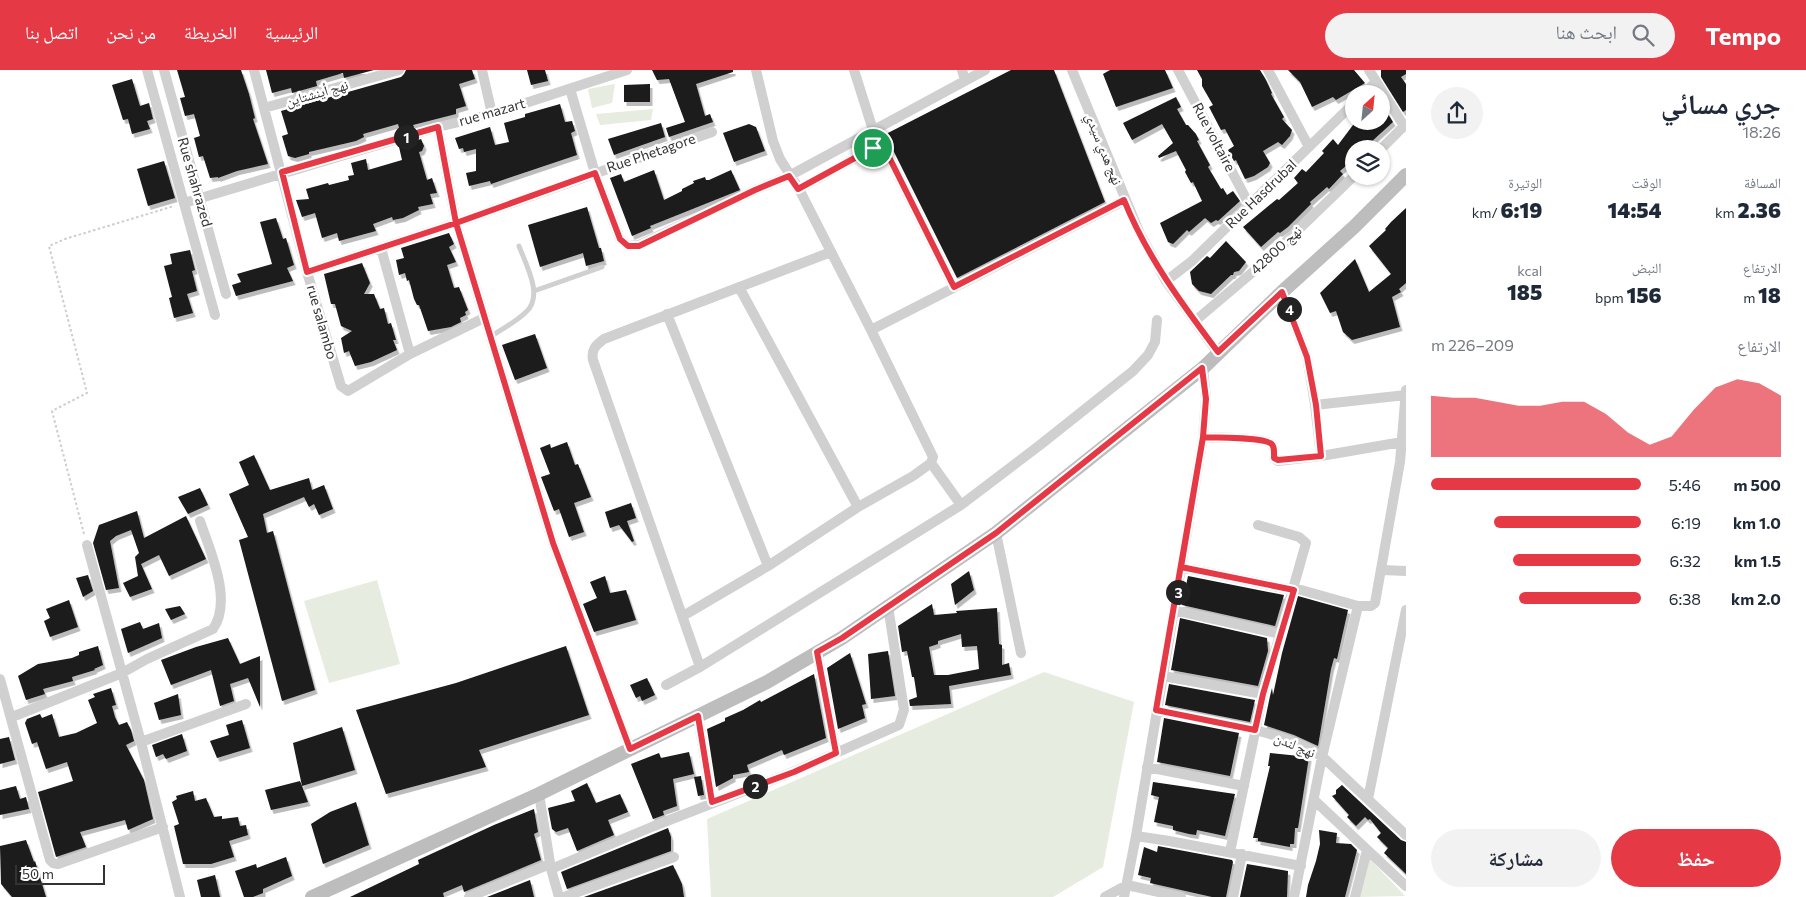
<!DOCTYPE html>
<html lang="ar">
<meta charset="utf-8">
<style>
:root{--surface:#fff;--page:#f2f2f3;--text:#1f2937;--muted:#747a83;--accent:#e63946}
body{margin:0;font-family:Commissioner,"Noto Naskh Arabic",sans-serif;background:var(--page);color:var(--text);direction:rtl;height:100vh;display:flex;flex-direction:column;font-size:19px;white-space:nowrap}
*{box-sizing:border-box;margin:0}
p{font-size:16px;color:var(--muted)}
.icon{flex:none;width:28px;height:28px;fill:none;stroke:currentColor;stroke-width:2;stroke-linecap:round;stroke-linejoin:round}
.map{position:relative;flex:1;overflow:hidden;direction:ltr}
.drawer{display:flex;flex-direction:column;background:var(--surface);width:400px}
.drawer>*{flex:none}
.needle{width:32px;rotate:27deg}
.buttons{position:absolute;left:1345px;top:15px;display:grid;gap:10px}
.buttons a{display:grid;place-items:center;width:45px;height:45px;border-radius:50%;background:var(--surface);box-shadow:0 1px 4px #0004;font-size:25px}
.scale{position:absolute;left:15px;bottom:12px;width:90px;box-sizing:border-box;padding-left:5px;border:2px solid #333;border-top:0;font-size:14px;line-height:18px;white-space:nowrap;color:#333;-webkit-text-stroke:4px #fff;paint-order:stroke}
.pin{position:absolute;display:grid;place-items:center;width:42px;height:42px;color:#fff;margin:-21px;border:2px solid #fff;border-radius:50%;box-shadow:0 1px 5px #0007}
.km{position:absolute;width:25px;height:25px;margin:-12px;border-radius:50%;background:#222;color:#fff;font-size:14px;line-height:25px;text-align:center}
.round{display:grid;place-items:center;flex:none;width:52px;height:52px;border-radius:26px;background:var(--page)}
.summary{display:flex;align-items:center;justify-content:space-between;height:85px;padding:0 25px}
h1{font-size:28px;font-weight:800;line-height:38px}
.stats{display:grid;grid-template-columns:repeat(3,1fr);gap:8px;height:85px;padding:5px 25px}
.stats div{display:grid;align-content:center}
.stats b{font-size:21px;font-weight:800}
.stats small{font-size:14px;font-weight:400}
.stats p{font-size:14px}
.chart{height:140px;padding:10px 25px}
.chart p{display:flex;justify-content:space-between}
.chart svg{width:100%;height:90px;margin-top:5px;fill:var(--accent);opacity:.7}
.cta{display:flex;gap:10px;margin-top:auto;padding:10px 25px}
.cta a{flex:1;height:58px;border-radius:30px;background:var(--accent);color:#fff;font-size:20px;font-weight:800;line-height:58px;text-align:center}
.cta a+a{background:var(--page);color:var(--text)}
ul{padding:0 25px;list-style:none;font-size:16px}
li{display:grid;grid-template-columns:80px 60px 1fr;align-items:center;height:38px}
li i{height:12px;border-radius:6px;background:var(--accent)}
header{display:flex;align-items:center;gap:30px;box-sizing:border-box;height:70px;padding:0 25px;background:var(--accent);color:#fff}
header strong{font-size:24px}
nav{display:flex;gap:28px;margin-inline-start:auto;font-size:18px}
.search{width:350px;height:45px;background:var(--page);display:flex;align-items:center;gap:12px;box-sizing:border-box;padding:0 18px;border-radius:28px;color:var(--muted);font-size:19px}
main{display:flex;flex:1;min-height:0}
.map>svg:first-child{display:block}
</style>
<header>
<strong>Tempo</strong>
<div class="search"><svg class="icon" aria-label="search" viewBox="0 0 24 24"><circle cx="10" cy="10" r="6"/><path d="M15 15l6 6"/></svg>ابحث هنا</div>
<nav><a>الرئيسية</a><a>الخريطة</a><a>من نحن</a><a>اتصل بنا</a></nav>
</header>
<main>
<section class="drawer">
<div class="summary"><div><h1>جري مسائي</h1><p>18:26</p></div><a class="round"><svg class="icon" aria-label="share" viewBox="0 0 24 24"><path d="M12 15V3M7 8l5-5 5 5M5 13v7h14v-7"/></svg></a></div>
<div class="stats">
<div><p>المسافة</p><b>2.36<small> km</small></b></div>
<div><p>الوقت</p><b>14:54</b></div>
<div><p>الوتيرة</p><b>6:19<small> /km</small></b></div>
</div>
<div class="stats">
<div><p>الارتفاع</p><b>18<small> m</small></b></div>
<div><p>النبض</p><b>156<small> bpm</small></b></div>
<div><p>kcal</p><b>185</b></div>
</div>
<div class="chart"><p><span>الارتفاع</span>209–226 m</p>
<svg viewBox="0 0 160 44" preserveAspectRatio="none"><path d="M0 44V14L10 15L20 15L30 17L40 19L50 19L60 17L70 17L80 23L90 32L100 38L110 34L120 21L130 10L140 6L150 8L160 14V44z"/></svg>
</div>
<ul>
<li><b>500 m</b>5:46<i style="width:100%"></i></li>
<li><b>1.0 km</b>6:19<i style="width:70%"></i></li>
<li><b>1.5 km</b>6:32<i style="width:61%"></i></li>
<li><b>2.0 km</b>6:38<i style="width:58%"></i></li>
</ul>
<div class="cta"><a>حفظ</a><a>مشاركة</a></div>
</section>
<div class="map">
<svg width="1406" height="827" viewBox="0 0 1406 827">
<defs>
<filter id="shadow"><feDropShadow dx="2.5" dy="4" stdDeviation="0" flood-color="#0004"/></filter>
</defs>
<rect width="100%" height="100%" fill="#fff"/>
<path fill="#e6ecdf" d="M615,14l-3,19 -20,5 -4,-19z
M653,39l-2,11 -51,5 -4,-11z
M377,510l23,84 -71,19 -25,-82z
M1044,602l90,30 -31,165 -50,30h-342l-4,-78z
M1368,787l37,39 -48,1z"/>
<path fill="#1a1a1a" fill-rule="evenodd" filter="url(#shadow)" d="M177,0h64l8,24 6,24 -2,1 15,45 -31,7 -19,7v-1l-8,1 -7,-22 -4,1 -5,-19 6,-2 -6,-22 -9,2 -5,-18 5,-1z
M266,0h108l-30,8 -1,-5 -27,8 1,5 -25,7 -1,-5 -19,5z
M406,0h66l3,9 -16,5 7,22 -10,3v5l-43,11 1,2 -14,4 -2,-7 -35,10 1,3 -8,4 -47,11v2l-14,4 -7,-2 -6,-20 6,-2 -7,-23 120,-34 3,-3z
M527,0h18l3,11 -17,4z
M652,0h81v2l-37,12 9,32 5,-2 3,8 -44,15 -3,-9 19,-6 -16,-43 -12,1z
M1011,0h43l51,132 -148,76 -66,-132 -7,-11z
M1110,0h55l8,18 -57,19 -13,-33z
M1197,0h63l6,10 6,13 -1,1 13,23 -2,2 10,11 -2,6 -8,9 -4,-3 -15,9 7,12 -2,4 -14,9 -9,3 -9,-19 -2,1 -6,-11 6,-4 -9,-17 -4,1 -12,-23 4,-2 -11,-19v-7z
M1288,0h66l11,13 -29,17 -3,-3 -21,10 -12,-25z
M1381,0h25v4l-5,3 5,7v26l-3,2 -22,-35z
M132,9l8,27 9,-3 4,16 -6,2 3,8 -18,5 -4,-15 -5,1 -11,-35z
M650,14v18h-26v-17z
M1176,27l5,10 -4,2 9,16h2l8,9 3,6 -2,1 13,24 -2,2 13,22 2,-1 4,7 6,-4 7,10 -22,20 -2,-1 -5,3 -6,-5 -16,14 -2,-2 -14,14 -5,-2 -8,-19 42,-22 -9,-19 -2,1 -6,-11 1,-2 -10,-19 -17,7 -1,-2 15,-13 -11,-19 -30,16 -9,-17z
M1381,33l12,19 -23,21 4,6h-20v10l-14,12 3,3 -14,15 -2,-2 -17,15 1,2 -23,23 -8,6 -2,-1 -17,15 -18,-20 34,-28 2,1 19,-17 -4,-5 8,-9 4,3 18,-19 -2,-2 11,-12 5,6 18,-24h25z
M560,34l5,18 7,-1 3,10 -4,2 6,22 -86,29 -1,-3 -21,5 -3,-13 10,-2v-22l-12,3 -1,-4 -4,1 -4,-11 35,-11 5,18 14,-3 -5,-19 21,-6v-3z
M661,53l4,14 -51,18 -6,-16z
M749,54l7,3 9,24 -31,11 -11,-29z
M421,69l3,7 -2,5 -3,1 8,28 5,-2 5,15 -7,1 3,10 -15,3 1,3 -16,8 -10,2 -1,-3 -19,7 3,7 -37,10 -2,-8 -15,5 -7,-25 -13,4 -6,-17 13,-1 -3,-10 22,-6 1,2 20,-5 -1,-4 6,-1 -3,-12 15,-4 2,11 34,-10 -3,-13z
M164,91l11,37 -27,8 -11,-37z
M654,100l10,30 18,-9v-2l12,-6 -1,-2 12,-4 1,3h3l22,-10 9,20 -90,36 1,2 -19,8 -22,-58 11,-4 3,8z
M587,137l12,41h2l3,13 -18,5 -3,-13 -43,14 -12,-42z
M1406,138v75l-7,6 2,3 -9,5 8,30 -48,13 -9,-8 -7,-21 -6,2 -10,-20 35,-34 14,33 22,-18 -22,-28 17,-16 -1,-1 6,-7z
M276,148l7,21 3,-1 8,27 -7,3 6,13 -57,15 -4,-11 9,-3 -4,-8 35,-10 -12,-42z
M449,163l5,11 -5,3 7,15 -9,3 7,23 5,-1 9,23 -3,2 1,3 -6,3 1,4 -10,5 -23,4 -9,-26h-2l-3,-6 -5,-19 -2,1 -2,-8 -6,2 -3,-15 8,-2 -3,-10z
M1226,171l20,21 -7,9 -5,1 -1,3h-2l-20,19 -12,-3 -7,-7 -2,-12 17,-16 3,2z
M190,180l5,20 -3,1 5,20 -10,3 6,19 -19,5 -5,-20 3,-1 -8,-31 8,-2 -2,-10z
M362,193l8,20 -6,11h10l6,15 4,-1 4,16 3,-1 5,17h-3l4,10 -26,12 -16,4 -6,-15 -5,2 -3,-15 11,-7 -11,-5 -6,-22h-4l-7,-30z
M535,264l12,34 -32,12 -13,-35z
M567,372l8,23 3,-1 13,33 -17,6 10,29 -15,5 -10,-28 -5,2 -13,-34 9,-3 -10,-26 10,-4 1,4z
M254,385l16,35 39,-12 3,12 12,-5 9,24 -14,6 -5,-11 -5,3 -5,-10 -41,17 4,19 6,-2 42,159 -33,11 -43,-161 9,-3 -19,-43 20,-9 -10,-23z
M200,418l8,17 -20,9 -10,-17z
M631,433l5,15 -9,3 7,20 -2,1 -13,-17 -9,3 -5,-16z
M137,441l7,27 42,-22 20,43 -37,17 -10,-21 -18,9 11,25 -22,8 -7,-14 15,-7 -3,-19 4,-4 -8,-23 -15,6 -6,5 9,47 -13,2 -13,-47 6,-18z
M969,501l5,19 -19,15 -4,-21z
M88,505l5,16 -10,6 -7,-19z
M605,506l5,17 16,-3 10,30 -42,12 -11,-28 14,-6 -7,-16z
M1188,506l96,19 -9,31 -93,-21z
M1298,526l50,14 -11,49 -3,-1 -3,11 -13,77 -24,-11 -30,-10 6,-29 2,-8 1,7 9,-42z
M69,530l9,27 -28,10 -6,-16 6,-3 -4,-9z
M932,534l2,11 23,-2 -1,-2 41,-3 2,36 3,1v20l7,-2 2,12 -62,11 2,18 -41,2 -1,-6 8,-3 -3,-20h-2l-5,-26 -5,1 -4,-26zM961,564l1,13 15,-1 2,23 -31,6h-14l-5,-28 9,-3v-3z
M180,536l5,8 -14,6 -6,-11z
M1180,548l87,20 1,13 -10,35 -87,-16z
M140,552l3,7 16,-6 3,15 -34,15 -7,-24z
M228,568l12,26 20,-8v51l-12,-29 -18,6 4,17 -14,5 -9,-36 -40,15 -10,-25 35,-13z
M98,576l5,19 -9,4 1,1 -23,7 1,4 -30,8 2,5 -19,6 -8,-24 20,-12 34,-6 7,-3v-3z
M566,576l23,69 -110,35 7,17 -100,27 -30,-84 100,-27z
M888,581l7,45 -24,3 -3,-45z
M850,583l16,51 -4,1 3,13 -27,11 -11,-61z
M814,604l12,64 -42,17 -2,-5 -35,15 2,7 -16,3v3l-17,9 -9,-58 18,-8v-3l18,-8 17,-10 1,2z
M647,608l8,17 -13,6 -2,-5 -4,2 -6,-13z
M1169,614l86,16 -5,22 -85,-17z
M111,618l5,17 -4,1 3,11 4,8 8,-3 4,8 3,11 -8,4 18,35 9,39 -25,11 -3,-10 -45,12 6,15 -30,10 -18,-65 35,-11 -6,-19 -21,7 -9,-27 -5,2 -7,-21 2,-4 13,-5 2,4 10,-4 7,23 17,-4 21,-10 -9,-23 7,-3 -2,-3z
M178,624l3,21 -22,5 -5,-17z
M1164,648l75,15 -9,43 -73,-14z
M242,650l8,28 -33,10 -7,-17 19,-6 -3,-10z
M342,657l13,43 -53,16 -9,-43z
M182,664l5,17 -21,8 -3,-5 -7,3 -4,-12z
M9,667l6,23 -15,4v-25z
M689,682l5,22 -21,5 4,27 -14,5 1,4 -11,4 -22,-55 28,-11 2,5z
M1270,683l39,4 -11,71h-3l-1,16h-4v3l-32,-6v-3h-5l17,-72h-2z
M701,706l3,19 -6,1 -4,-19z
M300,711l8,21 -37,8 -6,-20z
M1153,712l82,12 -10,42 -28,-6 -1,5 -7,-1 -16,-4v-4l-19,-4 5,-25 -8,-2z
M587,713l9,20 24,-9 8,18 -20,8 6,15 -37,16 -9,-23 -12,4 -4,-3 -4,-21 27,-7 -4,-10z
M1342,715l59,55 5,2v32l-22,-21 4,-5 -11,-11 4,-4 -11,-14 -2,1 -3,-3 -9,9 -9,-9 2,-2 -17,-19 4,-2v-4z
M16,716l4,13 6,-2 3,12 -29,6v-25z
M193,721l2,10 11,-3 8,19 8,-1v3l16,-2 2,9 6,-1 2,10 -19,6 5,16 -23,7h-28l-9,-38 5,-2 -7,-22 5,-3 -1,-3z
M356,732l13,43 -46,19 -12,-40 19,-12z
M534,739l4,23 -4,2 7,26 -77,32 -2,-7 -19,8 1,4h-94l69,-33 -1,-4 76,-35z
M668,758l3,9v14l-104,38 -6,-17z
M1319,760l18,3 -1,10 15,1 6,6 -12,47h-39l2,-12 8,-24 4,-17z
M26,770l8,22 1,-1 11,36h-34l-11,-13 -1,-38z
M1158,776l74,14 1,2 -7,35h-14l-62,-14 1,-5 -13,-3 6,-28 13,5z
M286,787l6,19 -29,13v4l-10,4h-9l-9,-26 21,-7 1,4z
M1247,794l41,7 -1,26h-47z
M673,795l9,19 2,13h-100z
M215,805l5,22h-19l-4,-17z
M530,810l4,17h-47z"/>
<g fill="none" stroke-linecap="round" stroke-linejoin="round">
<path stroke="#cdcdcd" stroke-width="2" stroke-dasharray="2.5 2.5" stroke-linecap="butt" d="M84,464l-32,-123 35,-18 -38,-147 16,-7 109,-33"/>
<path stroke="#d0d0d0" stroke-width="5" d="M534,221l68,-24
M490,267c12,-8 26,-15 36,-25 18,-16 0,-47 -7,-66"/>
<path stroke="#d0d0d0" stroke-width="10" d="M147,0l68,245
M164,0l62,224
M254,0l53,202 34,114 7,5 62,-37 74,-36
M482,0l10,44
M756,0l17,71 7,18 19,30 72,141 254,-130
M854,0l19,60
M962,0l3,10
M1072,0l68,164 26,47 52,72
M1178,0l71,134
M1268,0l41,77
M1369,0l35,56
M570,19l25,84 25,66 8,7 11,-1 116,-55 34,-14 196,-106
M1363,24l13,-12
M264,38l135,-38
M438,57l18,96 97,320 77,206
M1381,79l23,-23
M799,119l74,-41 12,1 69,138
M184,133l254,-76 54,-13 135,-44
M381,178l29,106
M307,202l149,-49 256,-91
M1166,211l26,-20 162,-158
M739,217l119,220
M1282,222l25,65 8,48 6,51
M667,244l101,252
M1195,251l72,-61 87,-84
M1315,335l91,-10
M1203,367c14,1 57,0 67,6 5,2 4,10 4,15l4,3 43,-5 81,-14
M931,393l30,42
M996,463l25,120
M87,475l54,197 39,155
M1181,497l112,23
M1382,500l24,1
M1358,536h13l4,-3 25,-141 6,-72
M1174,540l106,24
M683,546l85,-50 90,-59 55,-31 18,-13 2,-6 -62,-127
M817,582l19,101
M700,597l-107,-307c-2,-11 3,-15 11,-21l227,-87
M1163,606l100,18
M0,609l50,181 3,3 5,1 105,-37
M666,615l34,-18 261,-162 79,-60 93,-74 15,-16 7,-13 2,-22
M1156,640c45,9 136,21 170,50l80,75
M698,646l14,87
M12,647l110,-44 25,-14 66,-30c20,-29 -3,-78 -13,-108
M141,672l105,-38
M1147,697l97,19
M539,724l12,75 8,28
M1368,729l38,-189
M1314,730l92,86
M1136,766l33,5 132,25
M1230,782l33,-158 43,-151 -7,-6 -41,-12
M551,799l103,-43 139,-54 106,-47 5,-15 -16,-104
M469,827l81,-33
M564,827l110,-40
M1105,827l22,-12 54,12
M1124,827l12,-61 67,-399 3,-38 -3,-31
M1233,827l9,-43
M1294,827l28,-140 36,-151 -64,-18
M1355,827l12,-47"/>
<path stroke="#bdbdbd" stroke-width="14" d="M312,827l227,-103 228,-112 75,-44 154,-105 207,-165 79,-76 72,-65 52,-52"/>
</g>
<g fill="none" stroke-linecap="round" stroke-linejoin="round">
<g stroke="#fff" stroke-width="10">
<path id="route" d="M873,78l-75,41 -9,-13 -34,14 -116,56h-11l-8,-7 -25,-66 -139,50 -149,49 -25,-100 156,-45 18,96 97,320 77,206 68,-33 14,86 82,-30 42,-19 -19,-101 25,-14 154,-105 206,-165 4,31 -3,38 -47,273 99,20 8,-36 31,-104 -113,-23 22,-130c14,1 57,0 67,6 5,2 4,10 4,15l4,2 43,-4 -5,-51 -9,-48 -25,-65 -64,60c-36,-48 -71,-95 -94,-152l-170,87 -69,-138 -12,-1"/>
</g>
<use href="#route" stroke="#e63946" stroke-width="6"/>
</g>
<g text-anchor="middle" stroke-width="5" stroke-linejoin="round" paint-order="stroke">
<g font-size="14" fill="#333" stroke="#fff">
<text transform="translate(317 23) rotate(-16)" y="5">نهج أينشتاين</text>
<text transform="translate(492 42) rotate(-16)" y="5">rue mazart</text>
<text transform="translate(1214 67) rotate(62)" y="5">Rue voltaire</text>
<text transform="translate(1104 79) rotate(68)" y="5">نهج هدي سيدي</text>
<text transform="translate(651 83) rotate(-19)" y="5">Rue Phetagore</text>
<text transform="translate(195 112) rotate(74)" y="5">Rue shahrazed</text>
<text transform="translate(1261 124) rotate(-44)" y="5">Rue Hasdrubal</text>
<text transform="translate(1276 180) rotate(-43)" y="5">نهج 42800</text>
<text transform="translate(322 252) rotate(74)" y="5">rue salambo</text>
<text transform="translate(1295 675) rotate(23)" y="5">نهج لندن</text>
</g>
</g>
</svg>
<div class="buttons">
<a><svg class="needle" viewBox="-14 -14 28 28"><path d="M0-13l5 13h-10z" fill="#e53935"/><path d="M0 13l5-13h-10z" fill="#747a83"/></svg></a>
<a><svg class="icon" aria-label="layers" viewBox="0 0 24 24"><path d="M12 4l9 5-9 5-9-5zM3 14l9 5 9-5"/></svg></a>
</div>
<div class="scale">50 m</div>
<div class="pin" style="left:873px;top:78px;background:#1e9e55"><svg class="icon" aria-label="arrive" viewBox="0 0 24 24"><path d="M6 21V4h12l-3 4 3 4H6"/></svg></div>
<b class="km" style="left:406px;top:67px">1</b>
<b class="km" style="left:755px;top:716px">2</b>
<b class="km" style="left:1178px;top:522px">3</b>
<b class="km" style="left:1289px;top:239px">4</b>
</div>
</main>
